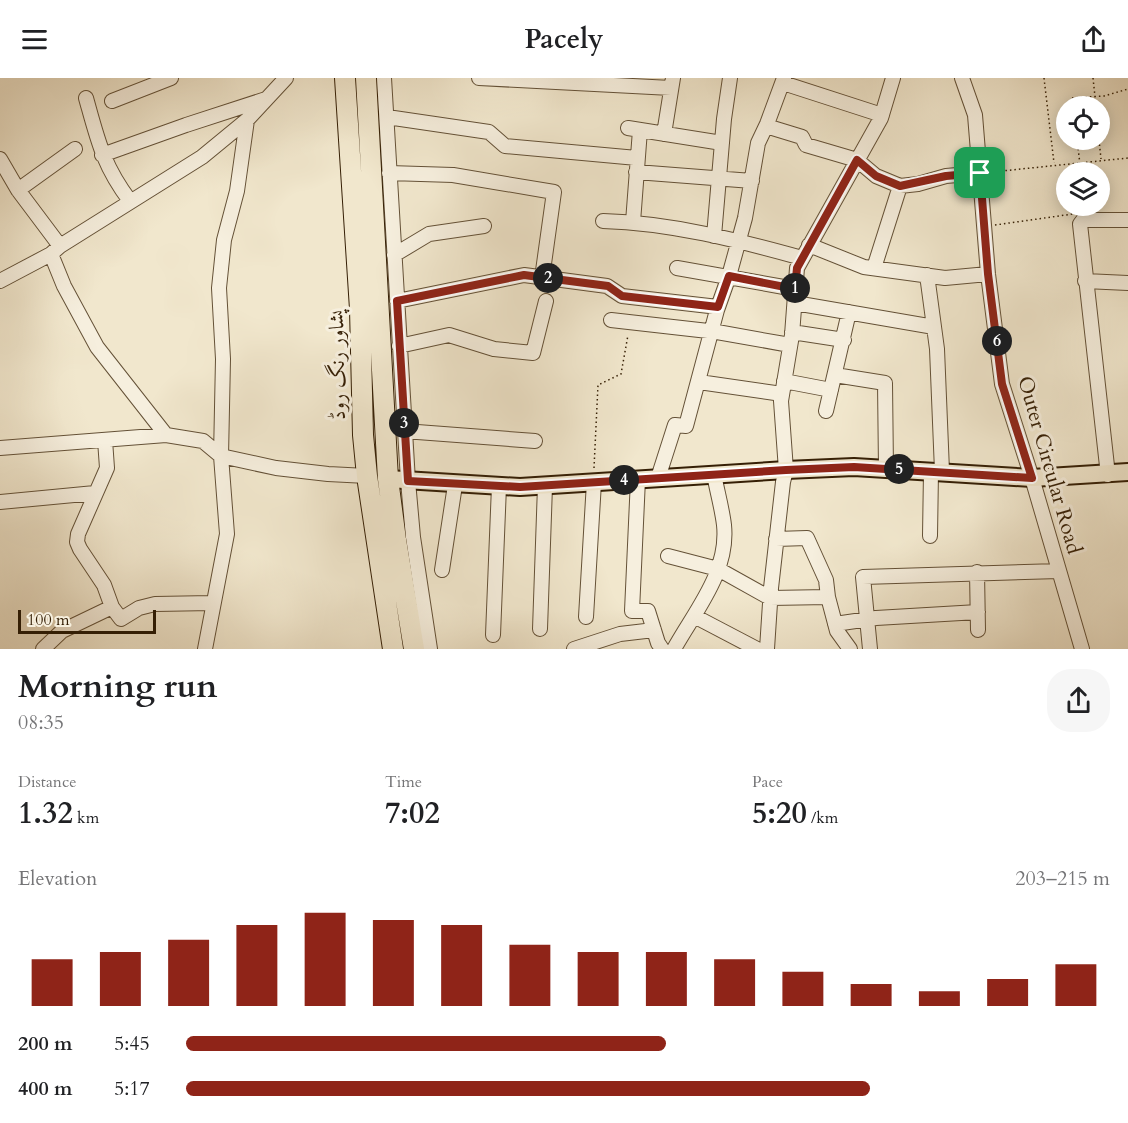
<!DOCTYPE html>
<meta charset="utf-8">
<style>
:root{--surface:#fff;--page:#f6f6f6;--text:#202124;--muted:#757577;--accent:#8f2418}
body{margin:0;font-family:Cardo,Amiri,serif;background:var(--page);color:var(--text);height:100vh;display:flex;flex-direction:column;font-size:22px;white-space:nowrap}
*{box-sizing:border-box;margin:0}
p{font-size:20px;color:var(--muted)}
.icon{flex:none;width:33px;height:33px;fill:none;stroke:currentColor;stroke-width:2;stroke-linecap:round;stroke-linejoin:round}
.map{position:relative;height:571px;overflow:hidden}
.panel{display:flex;flex-direction:column;background:var(--surface);flex:1}
.panel>*{flex:none}
.controls{position:absolute;left:1056px;top:18px;display:grid;gap:12px}
.controls a{display:grid;place-items:center;width:54px;height:54px;border-radius:50%;background:var(--surface);box-shadow:0 3px 15px #0003;font-size:30px}
.scale{position:absolute;left:18px;bottom:15px;width:138px;box-sizing:border-box;padding-left:6px;border:3px solid #351f05;border-top:0;font-size:16px;line-height:21px;white-space:nowrap;color:#351f05;-webkit-text-stroke:4px #f6efde;paint-order:stroke}
.pin{position:absolute;display:grid;place-items:center;width:51px;height:51px;color:#fff;margin:-26px;border-radius:12px;box-shadow:0 3px 9px #0006}
.km{position:absolute;width:30px;height:30px;margin:-15px;border-radius:50%;background:#222;color:#fff;font-size:16px;line-height:30px;text-align:center}
.round{display:grid;place-items:center;flex:none;width:63px;height:63px;border-radius:24px;background:var(--page)}
.head{display:flex;align-items:center;justify-content:space-between;height:102px;padding:0 18px}
h1{font-size:33px;font-weight:800;line-height:45px}
.figures{display:grid;grid-template-columns:repeat(3,1fr);gap:9px;height:102px;padding:6px 18px}
.figures div{display:grid;align-content:center}
.figures b{font-size:30px;font-weight:800}
.figures small{font-size:16px;font-weight:400}
.figures p{font-size:16px}
.chart{height:168px;padding:12px 18px}
.chart p{display:flex;justify-content:space-between}
.chart svg{width:100%;height:108px;margin-top:6px;stroke:var(--accent);stroke-width:6}
ul{padding:0 18px;list-style:none;font-size:20px}
li{display:grid;grid-template-columns:96px 72px 1fr;align-items:center;height:45px}
li i{height:15px;border-radius:8px;background:var(--accent)}
header{display:flex;justify-content:space-between;align-items:center;height:78px;padding:0 18px;background:var(--surface);font-size:27px;font-weight:800}
.map>svg:first-child{display:block}
</style>
<header><svg class="icon" aria-label="menu" viewBox="0 0 24 24"><path d="M4 6h16M4 12h16M4 18h16"/></svg>Pacely<svg class="icon" aria-label="share" viewBox="0 0 24 24"><path d="M12 15V3M7 8l5-5 5 5M5 13v7h14v-7"/></svg></header>
<div class="map">
<svg width="1128" height="571" viewBox="0 0 1128 571">
<rect width="100%" height="100%" fill="#f1e7cd"/>
<filter id="stains"><feTurbulence type="fractalNoise" baseFrequency=".00333" numOctaves="4"/><feColorMatrix values="0 0 0 0 .2 0 0 0 0 .09 0 0 0 0 .02 0 0 0 .5 -.17"/></filter>
<radialGradient id="worn" r=".72"><stop offset=".6" stop-color="#630" stop-opacity="0"/><stop offset="1" stop-color="#630" stop-opacity=".3"/></radialGradient>
<g fill="none" stroke-linecap="round" stroke-linejoin="round">
<g stroke="#645137" stroke-width="16">
<path id="minor" d="M384,0l24,403 5,56 17,112
M479,0l192,10
M962,0l13,37 13,159 14,110 30,94 50,171
M783,5l99,32
M86,20c12,43 17,67 44,103
M112,23l59,-23
M387,39l102,15 16,14 132,12
M766,48l36,11 4,8 51,15 19,16 24,10 18,-2 28,-8 34,-3
M628,50l94,15
M664,56l9,-56
M102,77l84,-30 80,-26
M0,81l18,31 42,56
M636,94l116,9
M389,95l64,2 101,17 -12,86
M18,112l57,-41
M603,143c68,2 134,19 199,37
M633,144l7,-92
M714,158l10,-117 6,-41
M809,167l55,22 81,11 43,-4
M51,176l13,32 33,61 69,88
M394,177l35,-21 55,-8
M677,190l118,21
M874,190l26,-82
M927,197l10,74 5,122
M0,203l51,-27 9,-8 142,-89 45,-37
M1085,203l43,2
M397,223l127,-26 83,11 15,10 96,11
M795,225l139,24
M611,242l106,12 73,13
M792,254l52,8
M399,268l50,-11 45,14 39,4 13,-52
M835,297l50,8 1,86
M784,303l47,9
M699,304l83,12
M826,333l23,-99
M404,353l131,10
M105,362l2,28 -29,66 -1,8 3,7 24,36 8,22 9,12 18,-11 16,-4 57,-1
M0,370l166,-13 37,6 18,15 55,12 52,6 39,2
M1108,397l-28,-251 3,-4h45
M658,400l17,-53 11,1 31,-116 12,-34 16,-58 13,-75 9,-19 17,-46
M638,401l-6,132h16l10,32 4,6
M0,424l95,-9
M930,458l1,-64
M776,461l31,-1 19,42 2,17 9,34 13,18
M668,478l50,13 52,29 58,-1
M442,492l13,-85
M977,494l1,58
M694,538l63,33
M586,539l8,-135
M835,546l41,-6 102,-6
M540,551l5,-143
M493,557l6,-149
M43,571l19,-18 50,-24
M205,571l22,-115 -6,-78 2,-97 -4,-71 5,-48 13,-49 10,-71 39,-42
M574,571l46,-15 34,-4
M674,571c21,-38 55,-77 50,-124 -2,-17 -7,-34 -10,-51
M767,571l4,-61 12,-106 3,-12 -5,-69 11,-66 5,-67 84,-150 12,-40
M870,571l-7,-72 196,-6"/>
</g>
<g stroke="#351f05" stroke-width="20">
<path id="major" d="M388,401l132,8 266,-17 68,-3 178,11 96,-6"/>
</g>
<g stroke="#351f05" stroke-width="22">
<path id="highway" d="M345,0l15,231 3,126 4,41 26,173
M366,0l22,401 8,61 18,109"/>
</g>
<path stroke="#351f05" stroke-width="1.5" stroke-dasharray="1.5 3" stroke-linecap="butt" d="M1044,0l10,85
M1093,0l3,28
M1072,28l-1,-8 33,-2 24,-7
M1077,62l4,32
M1099,62l2,19
M992,94l136,-14
M995,147l78,-11
M594,390l4,-83 23,-11 7,-39"/>
<use href="#minor" stroke="#f6efde" stroke-width="14"/>
<use href="#major" stroke="#f1e7cd" stroke-width="16"/>
<use href="#highway" stroke="#f1e7cd" stroke-width="20"/>
</g>
<g fill="none" stroke-linecap="round" stroke-linejoin="round">
<g stroke="#fff" stroke-width="12">
<path id="route" d="M857,82l19,16 24,10 46,-10 34,-3 8,101 14,110 30,94 -178,-11 -68,3 -266,17 -112,-6 -11,-180 127,-26 84,11 14,10 96,11 11,-31 66,13 2,-21z"/>
</g>
<use href="#route" stroke="#8f2418" stroke-width="8"/>
</g>
<g text-anchor="middle" stroke-width="6" stroke-linejoin="round" paint-order="stroke">
<g font-size="21" fill="#351f05" stroke="#f6efde">
<text transform="translate(337 287) rotate(-91)" y="7">پشاور رنگ روڈ</text>
<text transform="translate(1050 387) rotate(74)" y="7">Outer Circular Road</text>
</g>
</g>
<rect width="100%" height="100%" filter="url(#stains)"/>
<rect width="100%" height="100%" fill="url(#worn)"/>
</svg>
<div class="controls">
<a><svg class="icon" aria-label="locate" viewBox="0 0 24 24"><circle cx="12" cy="12" r="6"/><path d="M12 2v4M12 18v4M2 12h4M18 12h4"/></svg></a>
<a><svg class="icon" aria-label="layers" viewBox="0 0 24 24"><path d="M12 4l9 5-9 5-9-5zM3 14l9 5 9-5"/></svg></a>
</div>
<div class="scale">100 m</div>
<div class="pin" style="left:980px;top:95px;background:#1e9e55"><svg class="icon" aria-label="arrive" viewBox="0 0 24 24"><path d="M6 21V4h12l-3 4 3 4H6"/></svg></div>
<b class="km" style="left:795px;top:210px">1</b>
<b class="km" style="left:548px;top:200px">2</b>
<b class="km" style="left:404px;top:345px">3</b>
<b class="km" style="left:624px;top:402px">4</b>
<b class="km" style="left:899px;top:391px">5</b>
<b class="km" style="left:997px;top:263px">6</b>
</div>
<section class="panel">
<div class="head"><div><h1>Morning run</h1><p>08:35</p></div><a class="round"><svg class="icon" aria-label="share" viewBox="0 0 24 24"><path d="M12 15V3M7 8l5-5 5 5M5 13v7h14v-7"/></svg></a></div>
<div class="figures">
<div><p>Distance</p><b>1.32<small> km</small></b></div>
<div><p>Time</p><b>7:02</b></div>
<div><p>Pace</p><b>5:20<small> /km</small></b></div>
</div>
<div class="chart"><p><span>Elevation</span>203–215 m</p>
<svg viewBox="0 0 160 44" preserveAspectRatio="none"><path d="M5 44V25M15 44V22M25 44V17M35 44V11M45 44V6M55 44V9M65 44V11M75 44V19M85 44V22M95 44V22M105 44V25M115 44V30M125 44V35M135 44V38M145 44V33M155 44V27"/></svg>
</div>
<ul>
<li><b>200 m</b>5:45<i style="width:52%"></i></li>
<li><b>400 m</b>5:17<i style="width:74%"></i></li>
</ul>
</section>
